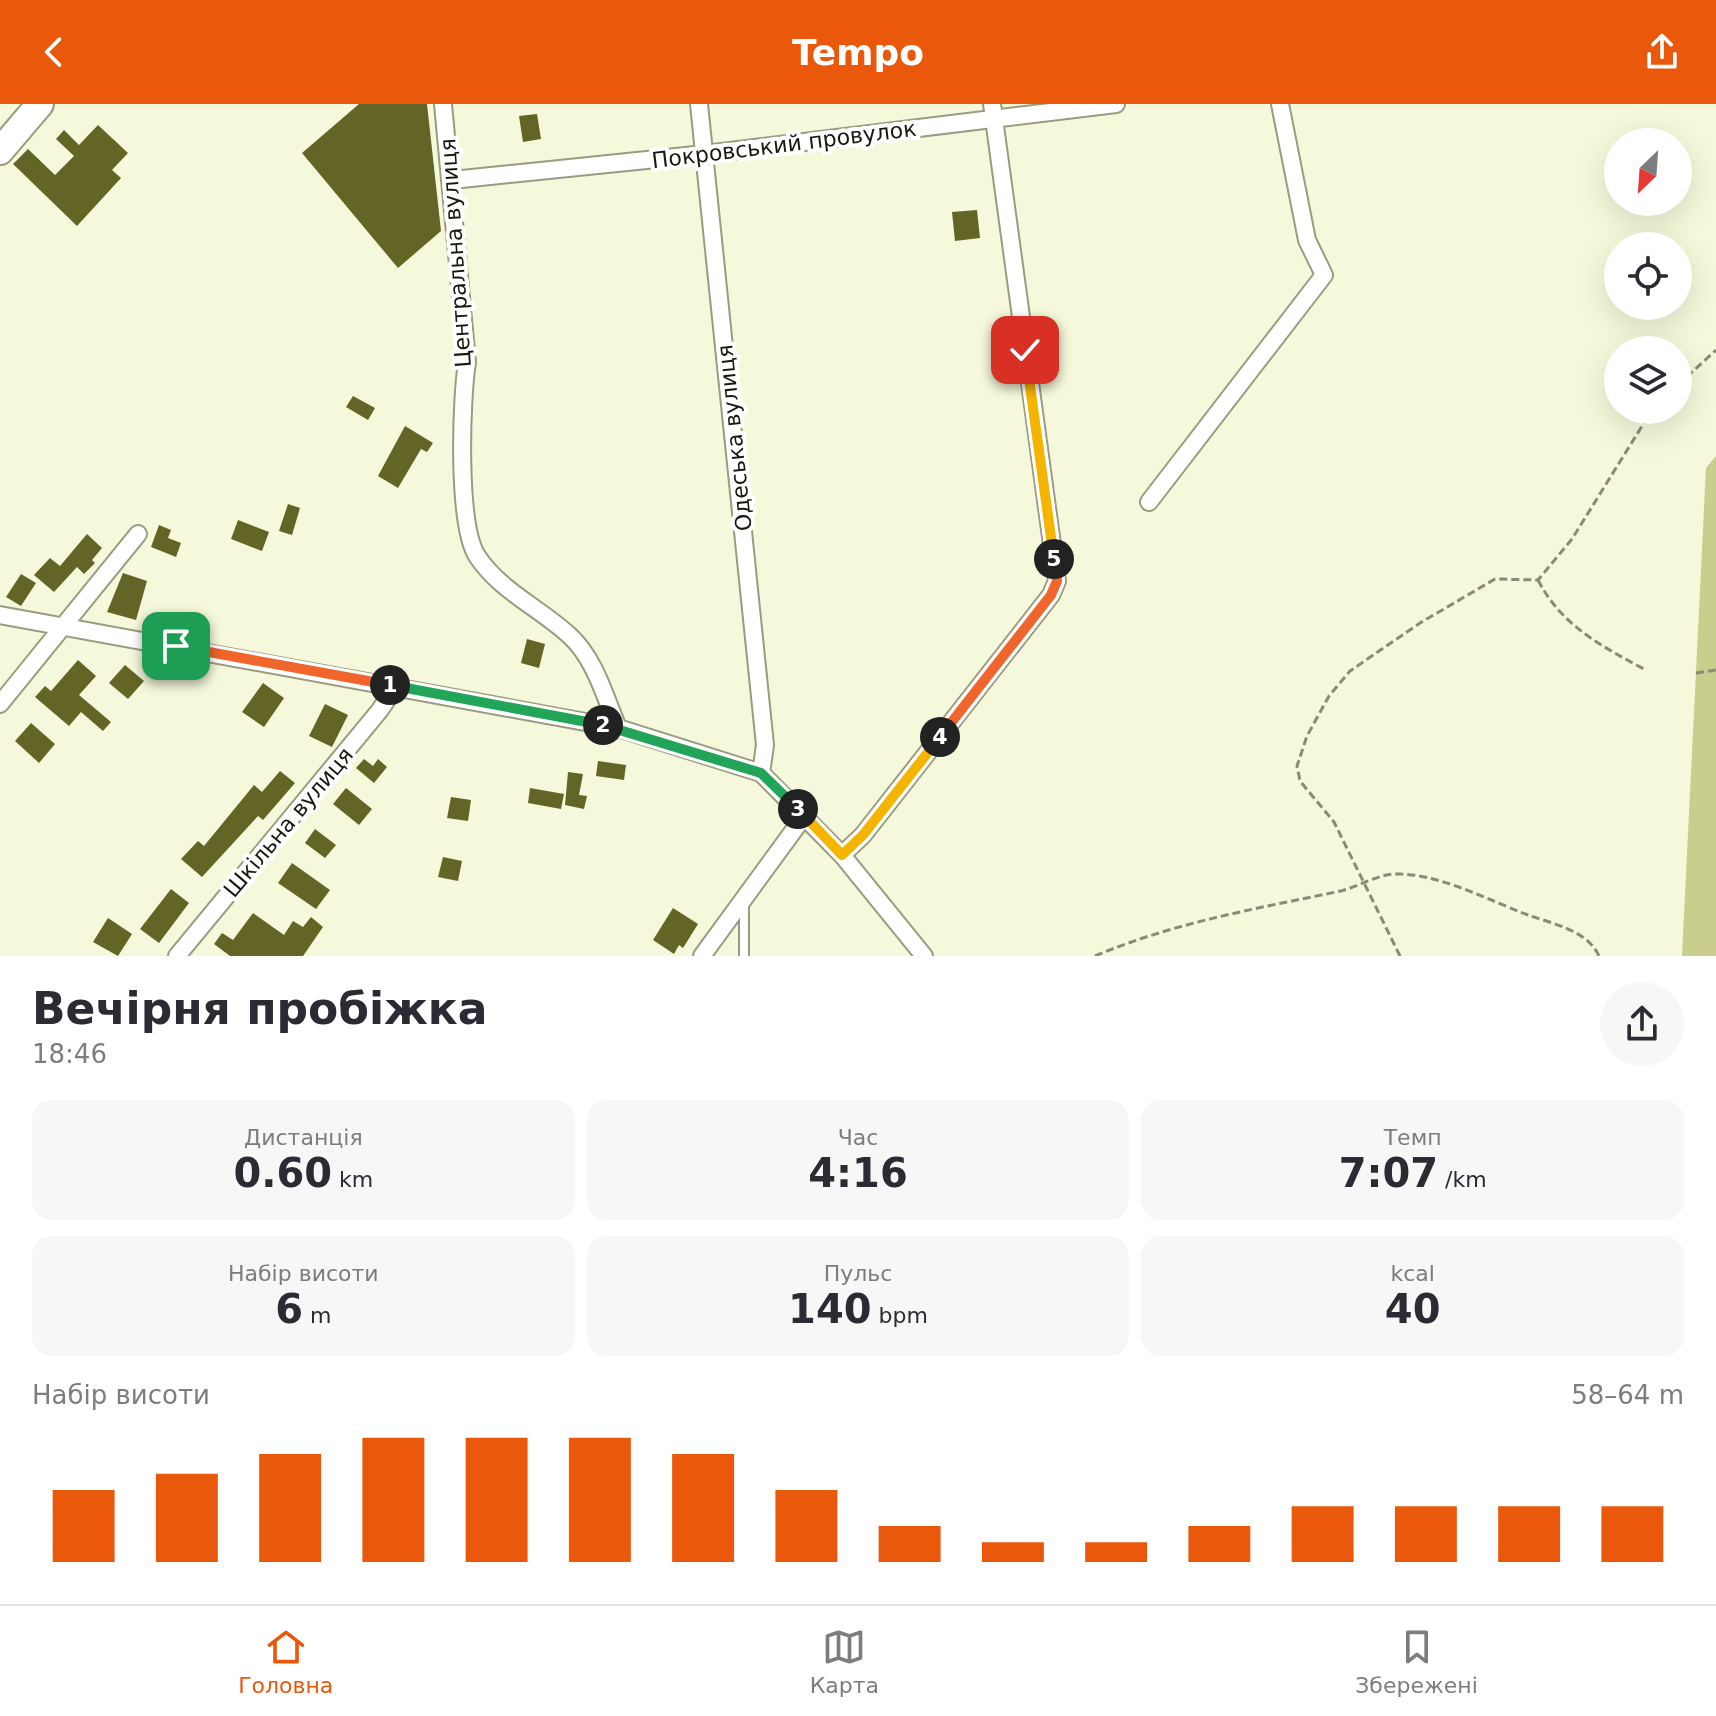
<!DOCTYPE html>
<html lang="uk">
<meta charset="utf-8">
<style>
:root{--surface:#fff;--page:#f7f7f7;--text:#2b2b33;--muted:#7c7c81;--line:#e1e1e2;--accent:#ea580c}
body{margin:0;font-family:"DejaVu Sans",sans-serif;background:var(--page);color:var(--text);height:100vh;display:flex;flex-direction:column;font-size:30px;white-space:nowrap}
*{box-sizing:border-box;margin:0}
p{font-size:26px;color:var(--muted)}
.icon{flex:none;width:44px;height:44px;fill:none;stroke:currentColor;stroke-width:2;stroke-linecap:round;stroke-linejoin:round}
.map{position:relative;height:852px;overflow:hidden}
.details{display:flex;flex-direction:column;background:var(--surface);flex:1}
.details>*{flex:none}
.needle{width:52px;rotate:205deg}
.controls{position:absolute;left:1604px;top:24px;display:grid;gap:16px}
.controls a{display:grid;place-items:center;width:88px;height:88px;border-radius:50%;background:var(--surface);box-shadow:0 8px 32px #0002;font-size:40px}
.pin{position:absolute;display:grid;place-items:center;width:68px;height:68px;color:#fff;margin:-34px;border-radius:16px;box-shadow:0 4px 12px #0006}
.km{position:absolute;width:40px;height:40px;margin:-20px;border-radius:50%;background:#222;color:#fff;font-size:22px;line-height:40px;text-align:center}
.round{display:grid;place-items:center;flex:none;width:84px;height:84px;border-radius:42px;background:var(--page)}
.overview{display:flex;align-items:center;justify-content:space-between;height:136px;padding:0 32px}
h1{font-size:44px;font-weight:800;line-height:60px}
.metrics{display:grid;grid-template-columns:repeat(3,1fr);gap:12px;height:136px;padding:8px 32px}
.metrics div{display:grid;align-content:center;border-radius:20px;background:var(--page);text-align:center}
.metrics b{font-size:40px;font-weight:800}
.metrics small{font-size:22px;font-weight:400}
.metrics p{font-size:22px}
.chart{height:224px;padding:16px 32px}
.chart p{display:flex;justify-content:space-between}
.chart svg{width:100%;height:144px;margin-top:8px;stroke:var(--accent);stroke-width:6}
header{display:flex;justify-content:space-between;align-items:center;height:104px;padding:0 32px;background:var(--accent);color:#fff;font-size:36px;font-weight:800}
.tabs{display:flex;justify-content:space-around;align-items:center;height:112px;border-top:2px solid var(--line);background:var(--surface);font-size:22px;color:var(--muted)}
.tabs a{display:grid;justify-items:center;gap:4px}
.tabs .current{color:var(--accent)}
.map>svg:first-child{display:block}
</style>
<header><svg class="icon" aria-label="back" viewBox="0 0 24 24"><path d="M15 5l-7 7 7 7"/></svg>Tempo<svg class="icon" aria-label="share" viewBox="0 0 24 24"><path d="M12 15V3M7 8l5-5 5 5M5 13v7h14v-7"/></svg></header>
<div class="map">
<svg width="1716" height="852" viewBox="0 0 1716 852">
<rect width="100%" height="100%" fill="#f5f8da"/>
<path fill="#cace8d" d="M1716,352v500h-34l24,-488z"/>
<path fill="#636526" d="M359,0h68l14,127 -43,37 -96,-115z
M537,10l4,25 -18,3 -4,-26z
M98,21l30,28 -16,17 9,8 -44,48 -64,-62 15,-15 27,26 19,-19 -18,-17 8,-9 15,15z
M977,106l3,28 -25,3 -3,-29z
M353,292l22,12 -7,12 -22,-13z
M405,322l28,17 -6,9 -6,-3 -23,39 -20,-12z
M288,400l12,4 -8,27 -13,-4z
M238,416l31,12 -7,19 -31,-12z
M159,421l12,5 -3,8 13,5 -5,14 -25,-10z
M87,430l15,14 -10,12 3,3 -11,11 -7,-7 -23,25 -20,-17 16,-17 10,8z
M123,469l24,8 -11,39 -29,-8z
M21,470l15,9 -15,23 -15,-9z
M527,535l18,5 -6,24 -18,-5z
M78,556l18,16 -17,19 32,27 -8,9 -22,-19 -12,14 -34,-29 10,-11 6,5z
M125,561l19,16 -16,18 -19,-16z
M263,579l21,15 -20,29 -22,-15z
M325,600l23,11 -16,32 -23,-11z
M31,619l24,21 -16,19 -24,-22z
M364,655l9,7 5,-7 9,8 -13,16 -18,-15z
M598,657l28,4 -2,15 -28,-4z
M280,667l15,12 -32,37 -5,-4 -56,61 -21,-18 17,-18 6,5 50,-61 8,7z
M568,668l15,2 -4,21 8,1 -3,13 -19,-4z
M346,684l26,21 -13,16 -26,-21z
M530,684l34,6 -3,15 -33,-6z
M451,693l20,3 -3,21 -21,-3z
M315,725l21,16 -11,13 -20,-15z
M443,753l19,4 -4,20 -20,-4z
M292,759l38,27 -14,19 -38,-26z
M171,785l18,14 -30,40 -19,-14z
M673,804l25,16 -15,24 -4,-3 -5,9 -21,-14z
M253,809l31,22 9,-14 10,6 8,-10 12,10 -20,29h-73l-16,-12 8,-11 11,7z
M108,814l24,16 -14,22 -25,-14z"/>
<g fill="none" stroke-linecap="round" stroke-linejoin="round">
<g stroke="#9a9b80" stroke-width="12">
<path id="lane" d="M744,852v-53"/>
</g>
<g stroke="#9a9b80" stroke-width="20">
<path id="street" d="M443,0l24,258c-6,39 -10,162 10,194 23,35 63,52 93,80 25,23 35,61 48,92
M699,0l66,641 -4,28
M452,76l253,-26 411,-50
M1149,398l175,-227 -17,-35 -27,-136
M0,511l618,113 143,45 81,82 82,101
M0,600l138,-170
M842,751l21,-20 188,-240 6,-14 -65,-477
M177,852l203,-246 16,-24
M702,852l103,-141"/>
</g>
<g stroke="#9a9b80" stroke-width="30">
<path id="primary" d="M0,47l40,-47"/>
</g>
<path stroke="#898b77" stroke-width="3" stroke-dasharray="8 4" stroke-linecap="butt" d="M1678,281l38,-35
M1538,476c23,45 63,66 106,89
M1696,569l20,-3
M1095,852c78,-33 159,-47 241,-64 22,-4 41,-19 64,-18 42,1 88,26 128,41 25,9 59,15 71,41
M1400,852l-66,-134 -34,-41 -3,-15 10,-30 22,-40 21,-25 70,-48 75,-44 43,1 34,-41 80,-129"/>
<use href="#lane" stroke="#fff" stroke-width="8"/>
<use href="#street" stroke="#fff" stroke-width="16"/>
<use href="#primary" stroke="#fff" stroke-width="26"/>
</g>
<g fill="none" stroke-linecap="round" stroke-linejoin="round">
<g stroke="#fff" stroke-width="16">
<path id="split-1" d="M176,542l214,39"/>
</g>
<g stroke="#fff" stroke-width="16">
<path id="split-2" d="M390,581l213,40"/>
</g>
<g stroke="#fff" stroke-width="16">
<path id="split-3" d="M603,621l158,48 37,36"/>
</g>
<g stroke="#fff" stroke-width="16">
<path id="split-4" d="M798,705l44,46 21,-20 77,-98"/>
</g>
<g stroke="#fff" stroke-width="16">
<path id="split-5" d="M940,633l111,-142 6,-14 -3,-22"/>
</g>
<g stroke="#fff" stroke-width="16">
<path id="split-6" d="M1025,246l29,209"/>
</g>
<use href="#split-1" stroke="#f0652b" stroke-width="10"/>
<use href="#split-2" stroke="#22a559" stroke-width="10"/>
<use href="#split-3" stroke="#22a559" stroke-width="10"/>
<use href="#split-4" stroke="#f5b400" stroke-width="10"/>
<use href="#split-5" stroke="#f0652b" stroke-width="10"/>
<use href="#split-6" stroke="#f5b400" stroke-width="10"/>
</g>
<g text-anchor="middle" stroke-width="8" stroke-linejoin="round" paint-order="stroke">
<g font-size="22" fill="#17180e" stroke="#fff">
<text transform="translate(784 40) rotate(-7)" y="8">Покровський провулок</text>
<text transform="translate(455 149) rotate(-94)" y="8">Центральна вулиця</text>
<text transform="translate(734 334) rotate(-96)" y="8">Одеська вулиця</text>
<text transform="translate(288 718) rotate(-50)" y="8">Шкільна вулиця</text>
</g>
</g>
</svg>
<div class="controls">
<a><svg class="needle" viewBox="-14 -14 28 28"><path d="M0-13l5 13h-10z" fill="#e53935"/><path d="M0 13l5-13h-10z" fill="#7c7c81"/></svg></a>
<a><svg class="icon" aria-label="locate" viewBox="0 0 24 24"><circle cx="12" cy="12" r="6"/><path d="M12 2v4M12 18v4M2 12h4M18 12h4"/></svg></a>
<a><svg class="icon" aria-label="layers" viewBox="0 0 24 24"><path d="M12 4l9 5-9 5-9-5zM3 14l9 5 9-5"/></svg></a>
</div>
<div class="pin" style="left:176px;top:542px;background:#1e9e55"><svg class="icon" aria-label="arrive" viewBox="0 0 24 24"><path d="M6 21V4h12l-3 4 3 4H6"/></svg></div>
<div class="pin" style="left:1025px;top:246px;background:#d93025"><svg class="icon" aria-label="check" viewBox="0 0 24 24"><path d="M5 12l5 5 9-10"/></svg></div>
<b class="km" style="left:390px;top:581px">1</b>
<b class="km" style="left:603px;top:621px">2</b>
<b class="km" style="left:798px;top:705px">3</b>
<b class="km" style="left:940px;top:633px">4</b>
<b class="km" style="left:1054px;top:455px">5</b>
</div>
<section class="details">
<div class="overview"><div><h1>Вечірня пробіжка</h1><p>18:46</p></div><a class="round"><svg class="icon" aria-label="share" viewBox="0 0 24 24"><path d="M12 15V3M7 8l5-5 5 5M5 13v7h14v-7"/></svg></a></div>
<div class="metrics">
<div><p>Дистанція</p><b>0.60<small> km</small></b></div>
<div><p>Час</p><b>4:16</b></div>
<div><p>Темп</p><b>7:07<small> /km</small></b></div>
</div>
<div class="metrics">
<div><p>Набір висоти</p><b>6<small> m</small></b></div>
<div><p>Пульс</p><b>140<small> bpm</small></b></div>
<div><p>kcal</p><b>40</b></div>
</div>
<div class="chart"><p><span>Набір висоти</span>58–64 m</p>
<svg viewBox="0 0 160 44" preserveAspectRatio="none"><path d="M5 44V22M15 44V17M25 44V11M35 44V6M45 44V6M55 44V6M65 44V11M75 44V22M85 44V33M95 44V38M105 44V38M115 44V33M125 44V27M135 44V27M145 44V27M155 44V27"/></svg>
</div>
</section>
<nav class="tabs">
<a class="current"><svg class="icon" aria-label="home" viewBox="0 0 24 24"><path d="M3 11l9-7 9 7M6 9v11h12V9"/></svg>Головна</a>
<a><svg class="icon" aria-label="map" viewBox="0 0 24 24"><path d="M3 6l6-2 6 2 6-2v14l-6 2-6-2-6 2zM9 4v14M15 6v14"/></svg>Карта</a>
<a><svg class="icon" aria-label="saved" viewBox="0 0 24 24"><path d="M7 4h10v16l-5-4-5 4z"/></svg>Збережені</a>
</nav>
